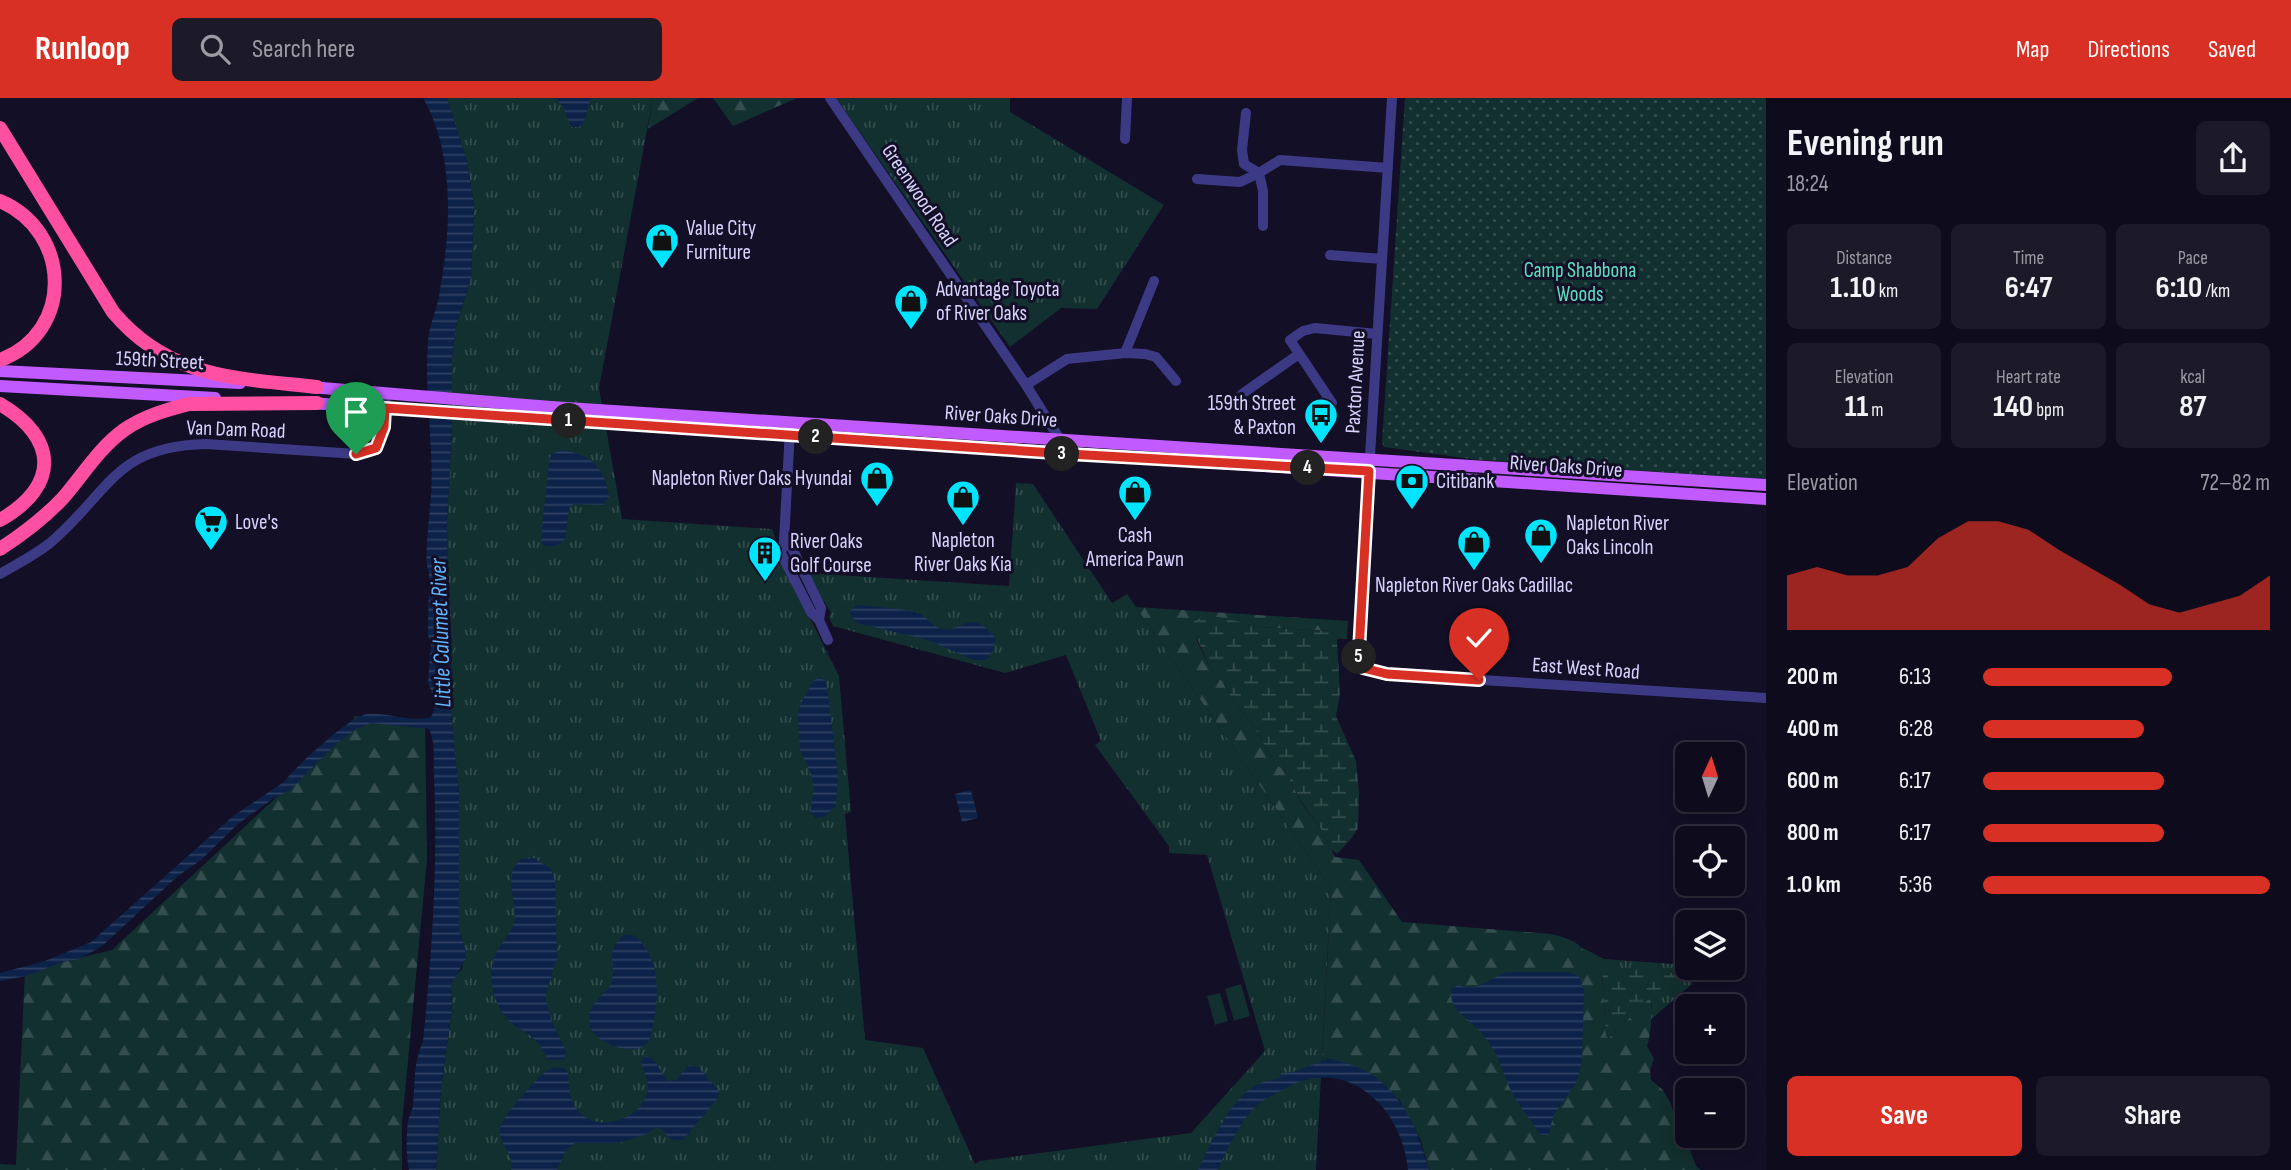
<!DOCTYPE html>
<meta charset="utf-8">
<style>
:root{--surface:#0e0b1c;--page:#1c1929;--text:#f1f3f6;--muted:#9b9ba3;--line:#2e2b3b;--accent:#d93025}
body{margin:0;font-family:"Sofia Sans Condensed",sans-serif;background:var(--page);color:var(--text);height:100vh;display:flex;flex-direction:column;font-size:26px;white-space:nowrap}
*{box-sizing:border-box;margin:0}
p{font-size:23px;color:var(--muted)}
.icon{flex:none;width:38px;height:38px;fill:none;stroke:currentColor;stroke-width:2;stroke-linecap:round;stroke-linejoin:round}
.map{position:relative;flex:1;overflow:hidden}
.drawer{display:flex;flex-direction:column;background:var(--surface);width:525px}
.drawer>*{flex:none}
.needle{width:46px;rotate:4deg}
.controls{position:absolute;left:1675px;top:644px;display:grid;gap:14px}
.controls a{display:grid;place-items:center;width:70px;height:70px;border-radius:10px;background:var(--surface);box-shadow:0 4px 18px #0003,0 0 0 2px var(--line);font-size:35px}
.pin{position:absolute;display:grid;place-items:center;width:60px;height:60px;color:#fff;margin:-72px -30px;border-radius:50% 50% 50% 0;rotate:-45deg;box-shadow:0 0 7px #0007}
.pin .icon{rotate:45deg}
.km{position:absolute;width:35px;height:35px;margin:-18px;border-radius:50%;background:#222;color:#fff;font-size:19px;line-height:35px;text-align:center}
.round{display:grid;place-items:center;flex:none;width:74px;height:74px;border-radius:10px;background:var(--page)}
.summary{display:flex;align-items:center;justify-content:space-between;height:119px;padding:0 21px}
h1{font-size:38px;font-weight:700;line-height:52px}
.stats{display:grid;grid-template-columns:repeat(3,1fr);gap:10px;height:119px;padding:7px 21px}
.stats div{display:grid;align-content:center;border-radius:10px;background:var(--page);text-align:center}
.stats b{font-size:30px;font-weight:700}
.stats small{font-size:19px;font-weight:400}
.stats p{font-size:19px}
.chart{height:196px;padding:14px 21px}
.chart p{display:flex;justify-content:space-between}
.chart svg{width:100%;height:126px;margin-top:7px;fill:var(--accent);opacity:.7}
.cta{display:flex;gap:14px;margin-top:auto;padding:14px 21px}
.cta a{flex:1;height:80px;border-radius:10px;background:var(--accent);color:#fff;font-size:28px;font-weight:700;line-height:80px;text-align:center}
.cta a+a{background:var(--page);color:var(--text)}
ul{padding:0 21px;list-style:none;font-size:23px}
li{display:grid;grid-template-columns:112px 84px 1fr;align-items:center;height:52px}
li i{height:18px;border-radius:9px;background:var(--accent)}
header{display:flex;align-items:center;gap:42px;box-sizing:border-box;height:98px;padding:0 35px;background:var(--accent);color:#fff}
header strong{font-size:33px}
nav{display:flex;gap:38px;margin-inline-start:auto;font-size:24px}
.search{width:490px;height:63px;background:var(--page);display:flex;align-items:center;gap:18px;box-sizing:border-box;padding:0 24px;border-radius:10px;color:var(--muted);font-size:26px}
main{display:flex;flex:1;min-height:0}
.map>svg:first-child{display:block}
</style>
<header>
<strong>Runloop</strong>
<div class="search"><svg class="icon" aria-label="search" viewBox="0 0 24 24"><circle cx="10" cy="10" r="6"/><path d="M15 15l6 6"/></svg>Search here</div>
<nav><a>Map</a><a>Directions</a><a>Saved</a></nav>
</header>
<main>
<div class="map">
<svg width="1766" height="1072" viewBox="0 0 1766 1072">
<defs>
<pattern id="grass-tufts" width="24" height="20" patternUnits="userSpaceOnUse" patternTransform="scale(1.75)"><rect width="24" height="20" fill="#12302f"/><path d="M3 7l-1-3M5 7V3M7 7l1-3M15 17l-1-3M17 17v-4M19 17l1-3" fill="none" stroke="#344d4e"/></pattern>
<pattern id="forest-firs" width="22" height="20" patternUnits="userSpaceOnUse" patternTransform="scale(1.75)"><rect width="22" height="20" fill="#12302f"/><path d="M5 1l3.5 6h-7zM16 11l3.5 6h-7z" fill="#344d4e"/></pattern>
<pattern id="wetland-marsh" width="20" height="14" patternUnits="userSpaceOnUse" patternTransform="scale(1.75)"><rect width="20" height="14" fill="#12302f"/><path d="M1 5h8M5 5V1M11 12h8M15 12V8" fill="none" stroke="#344d4e"/></pattern>
<pattern id="park-dots" width="8" height="8" patternUnits="userSpaceOnUse" patternTransform="scale(1.75)"><rect width="8" height="8" fill="#12302f"/><path d="M2 2h.1M6 6h.1" fill="none" stroke="#344d4e" stroke-width="1.8" stroke-linecap="round"/></pattern>
<pattern id="water-rules" width="6" height="5" patternUnits="userSpaceOnUse" patternTransform="scale(1.75)"><rect width="6" height="5" fill="#0c2248"/><path d="M0 2.5h6" fill="none" stroke="#2f4163"/></pattern>
</defs>
<rect width="100%" height="100%" fill="#130f26"/>
<path fill="url(#grass-tufts)" d="M447,0h206l-54,290 23,131 150,10 17,47 50,100 12,136 -6,2 20,226 58,8 52,116 5,-3 211,-28 74,-82 -58,-196 -38,-2v-7l-74,-101 6,-4 -35,-86 -61,18 -172,-47 -4,-9 2,-4 -7,-12 -4,-1 -14,-27 203,13 7,-103 17,1 79,119 15,-9 204,294 -15,282h-880l5,-82 11,-79 -1,-24 2,-7 9,-9 2,-25 -5,-13v-139l-9,-88 2,-63 -4,-36 -1,-84 5,-96v-65l4,-34 15,-48 3,-73 -7,-43z
M836,0h174v14l154,93 -67,104 -36,-1 -51,39z
M1583,850l21,11 83,6v3h6l-1,16 -43,37 3,-17 -4,-5c-18,-11 -60,-30 -65,-51z"/>
<path fill="url(#forest-firs)" d="M653,0h45l-50,31z
M713,0h84l-64,28z
M1136,509l212,14 -1,18h-10l-3,-5 -6,-3 -68,-4 -18,-4 -46,16 15,30 11,12 13,23 17,19 23,41 9,5 18,35 19,25 14,28 24,3 43,62 149,12c9,2 26,7 32,15 6,8 8,16 19,20l4,67 3,2 39,-39 3,2c1,11 0,35 -4,45l7,13 -4,11 1,10 12,10 8,14 5,18 14,16 1,15 5,13 5,4h-272l-8,-29 -22,-42 -69,-40 -8,2 9,-173z
M354,618l71,4 2,139 -25,265v46h-402v-6l16,1 9,-194 87,-21 241,-224z"/>
<path fill="url(#wetland-marsh)" d="M1205,518l14,1 41,10 68,4 6,3 3,5 3,55 -4,22 20,45 3,30 -1,37 -7,11 -14,15 -7,-6 -9,-19 -19,-26 -18,-34 -9,-5 -23,-41 -17,-19 -13,-23 -11,-12 -17,-37v-11z
M1602,871l51,1 23,4 1,6 -20,11 -48,47 -3,-2z"/>
<path fill="url(#park-dots)" d="M1405,0h361v381l-287,-19 -95,-13 -2,-5z"/>
<path fill="#12302f" d="M1241,886l9,32 -16,5 -9,-32z
M1220,895l8,28 -13,4 -8,-29z"/>
<path fill="url(#water-rules)" d="M423,0h24l20,64 7,43 -3,73 -15,48 -4,34v65l-5,96 1,84 4,36 -2,63 9,88v139l5,13 2,14 -15,27 1,24 -11,79 -5,82h-27c-3,-14 -3,-34 -1,-49 1,-5 4,-10 5,-15 2,-23 0,-43 10,-65 9,-86 15,-178 11,-264 -1,-17 2,-33 -5,-48l-58,-6 -15,6 -20,15 -47,47 -15,7 -36,26 -37,36 -23,16 -77,71 -22,12 -13,2 -40,15 -26,5v-8l45,-12 46,-19 142,-126 51,-34c10,-14 66,-66 83,-68 21,-2 44,9 64,3l3,-7v-11l-6,-17 3,-37 -3,-10 1,-63c-6,-9 1,-60 2,-76 3,-51 -7,-103 -3,-154 1,-18 10,-34 12,-52 11,-62 15,-136 -17,-192z
M555,0h36l-8,26 -4,3h-8l-8,-21z
M560,352c29,3 46,18 49,47l-6,8 -29,-1 -5,4 -4,31c-7,7 -13,9 -22,6l-2,-7 8,-76 2,-7z
M857,507c13,1 51,4 61,8 9,3 14,13 23,16 17,6 30,-24 54,9l-1,12 -8,10h-12l-46,-20 -71,-17 -6,-7 -1,-5z
M820,579l5,4 2,7 11,87 -2,31 -11,10 -9,2 -6,-5 4,-25 -4,-17 -10,-21 -2,-36 3,-11 12,-22z
M971,692l7,28 -16,4 -7,-28z
M534,760l17,11 4,12 2,78 -12,38 7,25 14,29 -2,9h-15c-5,-6 -7,-13 -12,-18 -6,-8 -14,-10 -22,-16 -19,-14 -29,-46 -21,-68 5,-15 21,-26 21,-43 0,-17 -12,-44 7,-56z
M624,837h10c27,22 25,60 19,90 -2,7 -1,15 -8,20 -14,12 -56,-3 -56,-24 -1,-17 14,-23 21,-36 9,-18 -8,-32 14,-50z
M1507,874h61l11,4 5,14 -2,70 -5,21 -24,35 -4,19h-7l-4,-4c-8,-12 -18,-24 -25,-36 -10,-20 -14,-42 -29,-59 -13,-17 -35,-23 -33,-47l7,-4c21,8 30,-6 49,-13z
M646,958c12,3 14,19 24,25l6,-1 13,-15 9,2 21,24 -1,7 -35,42h-11l-11,-11 -5,-2 -9,7 -28,9h-44l-10,9 -8,18h-46c4,-17 -12,-24 -11,-41 1,-11 37,-52 48,-59 5,-3 9,-3 16,-2l4,4c1,13 0,24 8,36 18,28 68,12 72,-19 1,-9 -5,-19 -7,-27z
M1330,961c61,11 84,55 99,111h-21c-2,-24 -13,-51 -30,-68 -29,-29 -63,-32 -98,-11 -7,5 -16,8 -23,14 -17,17 -30,43 -39,65h-20c14,-27 34,-78 65,-88 5,-2 11,-2 16,-4l3,-5c16,1 31,-11 48,-14z"/>
<g fill="none" stroke-linecap="round" stroke-linejoin="round">
<path stroke="#3d3a85" stroke-width="10" d="M830,0l196,287 36,58
M1392,0l-34,553 5,17 24,6 379,24
M1246,15l-4,37 2,14 15,9 4,18v35
M1125,41l2,-41
M1197,81l43,3 19,-9 21,-13 108,8
M1330,157l52,4
M1125,255l29,-72
M1026,287l41,-26 58,-6 20,1 11,3 20,24
M1242,296l57,-40
M1332,305l-42,-63 13,-9 12,-3 62,6
M790,331l-6,112 -3,12 30,59 8,8 9,20
M784,443l8,7 29,60 -2,12
M0,476c17,-10 35,-19 50,-31 60,-51 64,-97 156,-99l151,10c33,-6 26,-32 29,-60"/>
<path stroke="#c25bff" stroke-width="12" d="M0,273l240,12
M0,288l215,12
M310,289l241,20 1215,78
M310,305l1456,96"/>
<path stroke="#ff4fa3" stroke-width="14" d="M0,30l113,184c56,67 124,66 204,75
M0,103c71,30 75,131 0,159
M0,306c58,34 60,82 0,116
M0,451c23,-15 44,-31 63,-51 20,-23 36,-50 61,-68 20,-14 42,-20 65,-26l128,-1"/>
</g>
<g fill="none" stroke-linecap="round" stroke-linejoin="round">
<g stroke="#fff" stroke-width="14">
<path id="route" d="M356,356l20,-6 8,-21 1,-19 684,46 300,17 -10,180 4,17 24,6 92,6"/>
</g>
<use href="#route" stroke="#d93025" stroke-width="9"/>
</g>
<defs>
<g id="shop-pin" transform="scale(1.75)"><path d="M0 17L-7.5 6A9.5 9.5 0 1 1 7.5 6Z" fill="#00e5ff" stroke="#130f26"/><path d="M-5-2.5h2.3a2.7 3.5 0 0 1 5.4 0H5L5.5 6h-11ZM-1.5-2.5h3a1.5 2.3 0 0 0-3 0Z" fill="#111"/></g>
<g id="bus-pin" transform="scale(1.75)"><path d="M0 17L-7.5 6A9.5 9.5 0 1 1 7.5 6Z" fill="#00e5ff" stroke="#130f26"/><path d="M-5-6H5V4H4V6H2V4H-2V6H-4V4H-5ZM-3.5-4V0h7V-4ZM-3.5 1.2v1.5H-2V1.2ZM2 1.2v1.5H3.5V1.2Z" fill="#111"/></g>
<g id="bank-pin" transform="scale(1.75)"><path d="M0 17L-7.5 6A9.5 9.5 0 1 1 7.5 6Z" fill="#00e5ff" stroke="#130f26"/><path d="M-6-4H6V4H-6ZM0-2.3a2.3 2.3 0 1 0 0 4.6a2.3 2.3 0 1 0 0-4.6Z" fill="#111"/></g>
<g id="supermarket-pin" transform="scale(1.75)"><path d="M0 17L-7.5 6A9.5 9.5 0 1 1 7.5 6Z" fill="#00e5ff" stroke="#130f26"/><path d="M-6-5.5h2.5l.6 2H6L4.5 2H-2.5L-4.4-4H-6ZM-1.5 3.2a1.3 1.3 0 1 0 .1 0ZM3 3.2a1.3 1.3 0 1 0 .1 0Z" fill="#111"/></g>
<g id="building-pin" transform="scale(1.75)"><path d="M0 17L-7.5 6A9.5 9.5 0 1 1 7.5 6Z" fill="#00e5ff" stroke="#130f26"/><path d="M-4-6H4V6H1V3H-1V6H-4ZM-2.5-4.3h1.7v1.8h-1.7ZM.8-4.3h1.7v1.8H.8ZM-2.5-1h1.7V.8h-1.7ZM.8-1h1.7V.8H.8Z" fill="#111"/></g>
</defs>
<g fill-rule="evenodd">
<use href="#shop-pin" x="662" y="142"/>
<use href="#shop-pin" x="911" y="203"/>
<use href="#bus-pin" x="1321" y="317"/>
<use href="#shop-pin" x="877" y="380"/>
<use href="#bank-pin" x="1412" y="383"/>
<use href="#shop-pin" x="1135" y="394"/>
<use href="#shop-pin" x="963" y="399"/>
<use href="#supermarket-pin" x="211" y="424"/>
<use href="#shop-pin" x="1541" y="437"/>
<use href="#shop-pin" x="1474" y="444"/>
<use href="#building-pin" x="765" y="455"/>
</g>
<g text-anchor="middle" stroke-width="6" stroke-linejoin="round" paint-order="stroke">
<g font-size="21" fill="#d9d4ff" stroke="#130f26">
<text transform="translate(920 97) rotate(56)" y="7">Greenwood Road</text>
<text transform="translate(160 262) rotate(3)" y="7">159th Street</text>
<text transform="translate(1355 284) rotate(-87)" y="7">Paxton Avenue</text>
<text transform="translate(1001 318) rotate(4)" y="7">River Oaks Drive</text>
<text transform="translate(236 331) rotate(2)" y="7">Van Dam Road</text>
<text transform="translate(1566 368) rotate(4)" y="7">River Oaks Drive</text>
<text transform="translate(1586 570) rotate(4)" y="7">East West Road</text>
</g>
<g font-size="21" fill="#d9d4ff" stroke="#130f26" text-anchor="start">
<text x="686" y="137">Value City<tspan x="686" dy="24">Furniture</tspan></text>
<text x="936" y="198">Advantage Toyota<tspan x="936" dy="24">of River Oaks</tspan></text>
<text x="1296" y="312" text-anchor="end">159th Street<tspan x="1296" dy="24">&amp; Paxton</tspan></text>
<text x="852" y="387" text-anchor="end">Napleton River Oaks Hyundai</text>
<text x="1436" y="390">Citibank</text>
<text x="235" y="431">Love's</text>
<text x="1566" y="432">Napleton River<tspan x="1566" dy="24">Oaks Lincoln</tspan></text>
<text x="1135" y="444" text-anchor="middle">Cash<tspan x="1135" dy="24">America Pawn</tspan></text>
<text x="963" y="449" text-anchor="middle">Napleton<tspan x="963" dy="24">River Oaks Kia</tspan></text>
<text x="790" y="450">River Oaks<tspan x="790" dy="24">Golf Course</tspan></text>
<text x="1474" y="494" text-anchor="middle">Napleton River Oaks Cadillac</text>
</g>
<g font-size="21" fill="#5fe0c0" stroke="#130f26">
<text x="1580" y="179">Camp Shabbona<tspan x="1580" dy="24">Woods</tspan></text>
</g>
<g font-size="23" font-style="italic" fill="#62b6ff" stroke="#130f26">
<text transform="translate(440 535) rotate(-92)" y="8">Little Calumet River</text>
</g>
</g>
</svg>
<div class="controls">
<a><svg class="needle" viewBox="-14 -14 28 28"><path d="M0-13l5 13h-10z" fill="#e53935"/><path d="M0 13l5-13h-10z" fill="#9b9ba3"/></svg></a>
<a><svg class="icon" aria-label="locate" viewBox="0 0 24 24"><circle cx="12" cy="12" r="6"/><path d="M12 2v4M12 18v4M2 12h4M18 12h4"/></svg></a>
<a><svg class="icon" aria-label="layers" viewBox="0 0 24 24"><path d="M12 4l9 5-9 5-9-5zM3 14l9 5 9-5"/></svg></a>
<a>+</a>
<a>−</a>
</div>
<div class="pin" style="left:356px;top:356px;background:#1e9e55"><svg class="icon" aria-label="arrive" viewBox="0 0 24 24"><path d="M6 21V4h12l-3 4 3 4H6"/></svg></div>
<div class="pin" style="left:1479px;top:582px;background:#d93025"><svg class="icon" aria-label="check" viewBox="0 0 24 24"><path d="M5 12l5 5 9-10"/></svg></div>
<b class="km" style="left:569px;top:323px">1</b>
<b class="km" style="left:816px;top:339px">2</b>
<b class="km" style="left:1062px;top:356px">3</b>
<b class="km" style="left:1308px;top:370px">4</b>
<b class="km" style="left:1359px;top:559px">5</b>
</div>
<section class="drawer">
<div class="summary"><div><h1>Evening run</h1><p>18:24</p></div><a class="round"><svg class="icon" aria-label="share" viewBox="0 0 24 24"><path d="M12 15V3M7 8l5-5 5 5M5 13v7h14v-7"/></svg></a></div>
<div class="stats">
<div><p>Distance</p><b>1.10<small> km</small></b></div>
<div><p>Time</p><b>6:47</b></div>
<div><p>Pace</p><b>6:10<small> /km</small></b></div>
</div>
<div class="stats">
<div><p>Elevation</p><b>11<small> m</small></b></div>
<div><p>Heart rate</p><b>140<small> bpm</small></b></div>
<div><p>kcal</p><b>87</b></div>
</div>
<div class="chart"><p><span>Elevation</span>72–82 m</p>
<svg viewBox="0 0 160 44" preserveAspectRatio="none"><path d="M0 44V25L10 22L20 25L30 25L40 22L50 12L60 6L70 6L80 9L90 16L100 22L110 28L120 35L130 38L140 35L150 32L160 25V44z"/></svg>
</div>
<ul>
<li><b>200 m</b>6:13<i style="width:66%"></i></li>
<li><b>400 m</b>6:28<i style="width:56%"></i></li>
<li><b>600 m</b>6:17<i style="width:63%"></i></li>
<li><b>800 m</b>6:17<i style="width:63%"></i></li>
<li><b>1.0 km</b>5:36<i style="width:100%"></i></li>
</ul>
<div class="cta"><a>Save</a><a>Share</a></div>
</section>
</main>
